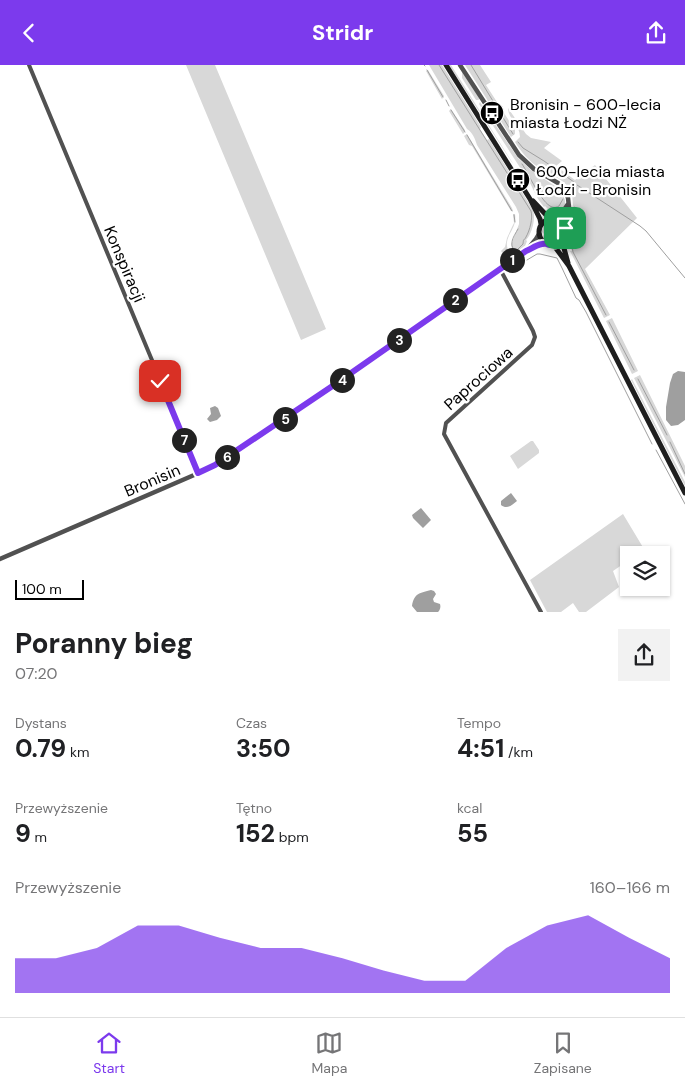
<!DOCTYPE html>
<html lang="pl">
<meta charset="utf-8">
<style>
:root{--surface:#fff;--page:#f2f2f2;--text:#202124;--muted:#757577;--line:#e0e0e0;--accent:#7c3aed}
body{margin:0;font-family:"DM Sans",sans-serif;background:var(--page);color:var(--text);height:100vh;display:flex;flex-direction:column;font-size:19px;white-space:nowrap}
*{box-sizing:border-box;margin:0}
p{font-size:16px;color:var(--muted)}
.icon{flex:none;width:28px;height:28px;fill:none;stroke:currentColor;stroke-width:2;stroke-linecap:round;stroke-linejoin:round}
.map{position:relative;height:547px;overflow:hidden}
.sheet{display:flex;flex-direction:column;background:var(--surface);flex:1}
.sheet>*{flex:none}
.tools{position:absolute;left:620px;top:481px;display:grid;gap:10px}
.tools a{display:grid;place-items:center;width:50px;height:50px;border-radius:0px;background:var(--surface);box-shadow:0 1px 4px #0004;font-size:25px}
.scale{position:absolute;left:15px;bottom:12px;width:69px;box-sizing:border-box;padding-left:5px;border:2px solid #000;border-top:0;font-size:14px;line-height:18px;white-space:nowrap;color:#000;-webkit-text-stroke:4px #fff;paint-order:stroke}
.pin{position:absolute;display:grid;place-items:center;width:42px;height:42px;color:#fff;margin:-21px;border-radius:10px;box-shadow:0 2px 8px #0006}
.km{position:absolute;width:25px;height:25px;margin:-12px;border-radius:50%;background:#222;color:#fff;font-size:14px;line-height:25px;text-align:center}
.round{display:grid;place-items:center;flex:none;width:52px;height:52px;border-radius:0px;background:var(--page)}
.overview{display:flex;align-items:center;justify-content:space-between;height:85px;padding:0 15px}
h1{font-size:28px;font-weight:700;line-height:38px}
.stats{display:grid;grid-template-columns:repeat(3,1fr);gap:8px;height:85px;padding:5px 15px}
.stats div{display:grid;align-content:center}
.stats b{font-size:25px;font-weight:700}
.stats small{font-size:14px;font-weight:400}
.stats p{font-size:14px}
.chart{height:140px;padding:10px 15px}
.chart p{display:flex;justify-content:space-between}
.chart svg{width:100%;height:90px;margin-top:5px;fill:var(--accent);opacity:.7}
header{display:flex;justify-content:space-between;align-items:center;height:65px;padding:0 15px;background:var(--accent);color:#fff;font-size:22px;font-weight:700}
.tabs{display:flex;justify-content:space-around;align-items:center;height:70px;border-top:1px solid var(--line);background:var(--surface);font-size:14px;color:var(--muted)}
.tabs a{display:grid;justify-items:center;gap:2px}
.tabs .selected{color:var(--accent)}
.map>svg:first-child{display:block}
</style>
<header><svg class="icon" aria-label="back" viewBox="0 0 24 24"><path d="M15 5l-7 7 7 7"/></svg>Stridr<svg class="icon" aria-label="share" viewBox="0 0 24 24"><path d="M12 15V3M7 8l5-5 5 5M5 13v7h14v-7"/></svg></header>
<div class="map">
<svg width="685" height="547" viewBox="0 0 685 547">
<rect width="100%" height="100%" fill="#fff"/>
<path fill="#d8d8d8" d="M186,0h29l111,264 -25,11z
M429,0h13l39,62 -1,2 7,11 2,-1 44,71c3,8 -1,24 -7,30l1,1 -2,5 -8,7 -4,-1 -2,-7 8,-21v-10l-3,-7 -39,-62c-2,-6 -4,-12 -10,-16z
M449,0h2l63,100 -3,-4z
M465,0h15l11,17 -5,3 29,45v4l-4,3z
M428,5l16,26 -2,3 -16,-28z
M462,7l18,27 -2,1h-2l-14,-22z
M480,37l38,56 13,12 30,20 4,10v5l-2,5 -15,-1 -3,-3 -1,1 -6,-8 -8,-16 -51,-79z
M508,43l18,26 5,4 20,4 -7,6 18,13 -6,5 19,14 20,-15 42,53 -52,51 25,46 -6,3 -34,-67h2l-2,-5 3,-27 -2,-6 2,-8 -1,-11 2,-2 -1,-4h-4c-7,-10 -19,-13 -30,-20 -10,-7 -18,-16 -24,-26l5,-5c0,-12 -12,-18 -12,-29z
M451,44l14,21v2l-2,2 -14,-23z
M467,69l45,74 1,3h-2l-39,-65 -3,-1 -5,-9z
M513,149h2c2,13 -6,17 -8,28 -1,6 3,11 4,17l-3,2 -7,-10 4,-4 2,-9 5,-11 2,-4z
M548,157l8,1 5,4 -2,3 3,2c-2,11 -12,13 -19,5l1,-3 -2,-2c0,-4 2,-8 6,-10z
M612,253l26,53 -6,3 -26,-53z
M640,310l45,91v11l-51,-99z
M632,314l53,103v4l-54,-106z
M531,376h2l6,9v3l-21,16 -8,-13z
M623,449l21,35 -9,6h-6v5l-16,11 6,16 -33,25h-7l-6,-9 -12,9h-14l-17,-32z"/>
<path fill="#9f9f9f" d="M678,306l7,1v48l-7,5 -7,1 -5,-6v-13l4,-24 3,-9z
M215,341l3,2 3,8 -4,4 -7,2 -3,-3 4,-5 -1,-6z
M511,428l6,8c-5,4 -10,9 -16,4v-4z
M421,443l10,12 -8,8 -10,-10 -1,-3z
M431,525l3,1 2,3 -3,5 1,3 6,2c1,3 0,6 -2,8h-21l-5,-6c2,-13 8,-13 19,-16z"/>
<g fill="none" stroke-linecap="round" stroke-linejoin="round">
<path stroke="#9f9f9f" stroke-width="1" d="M424,0l1,1
M439,0l92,146c2,7 -1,19 -5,26 -3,6 -2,-1 -3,7l-8,8
M471,0l42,69
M427,5l16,27
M446,35l3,6
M451,45l14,22
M467,70l45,76
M518,77l5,6 21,13 30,21
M522,99c7,10 19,39 30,43 3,1 5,0 7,-1l4,-7
M577,120l63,41 6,5 39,47
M575,142l1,1 -4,38 1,6 33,63
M514,150l1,7
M515,186c-7,-7 -1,-15 3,-22
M527,195l10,-6h3l17,4 5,10 14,30 3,2 7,12 66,132
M494,205l14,-10 1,-4
M609,257l25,48
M638,314l29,56
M670,377l15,32
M656,385l29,54"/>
<path stroke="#515151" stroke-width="4" d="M29,0l170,408
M500,204l33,62 2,6 -3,8 -86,78 -2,11 97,178"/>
<path stroke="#515151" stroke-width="4.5" d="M460,0l59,90 15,14 24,14 7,6 3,9 1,9 -5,18
M555,153l7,-5 6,-9
M526,186l10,-12 3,-5
M0,494l208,-90 7,-4 116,-78 195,-136 15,-7h5"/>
<path stroke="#1e1e1e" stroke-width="5" d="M446,0l84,134 10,20 1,5
M533,136l16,17
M539 167a13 13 0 1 1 26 0a13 13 0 1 1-26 0Z
M562,176l6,22
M551,180l4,2 14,19 116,227"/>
</g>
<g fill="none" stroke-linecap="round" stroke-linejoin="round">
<g stroke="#fff" stroke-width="10">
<path id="route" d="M160,316l38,92 17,-8 116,-78 195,-136c5,-2 10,-6 16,-7 5,-1 3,0 8,1 11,1 16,-8 15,-17"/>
</g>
<use href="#route" stroke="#7c3aed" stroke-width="6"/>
</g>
<defs>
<g id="bus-disc" transform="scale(1.25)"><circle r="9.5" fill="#000" stroke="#fff"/><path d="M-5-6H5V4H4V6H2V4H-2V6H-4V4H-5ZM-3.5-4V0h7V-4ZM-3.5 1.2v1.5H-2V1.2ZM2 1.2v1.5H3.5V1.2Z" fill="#fff"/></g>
</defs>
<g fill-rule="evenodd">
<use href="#bus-disc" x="492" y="48"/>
<use href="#bus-disc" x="518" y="115"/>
</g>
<g text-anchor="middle" stroke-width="4.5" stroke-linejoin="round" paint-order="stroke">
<g font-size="16" fill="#000" stroke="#fff" text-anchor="start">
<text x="510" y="45">Bronisin - 600-lecia<tspan x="510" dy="18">miasta Łodzi NŻ</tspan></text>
<text x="536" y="112">600-lecia miasta<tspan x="536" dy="18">Łodzi - Bronisin</tspan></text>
</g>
<g font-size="16" fill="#000" stroke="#fff">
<text transform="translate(125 199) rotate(67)" y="6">Konspiracji</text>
<text transform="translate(478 313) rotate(-42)" y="6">Paprociowa</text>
<text transform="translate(152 415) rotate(-23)" y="6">Bronisin</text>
</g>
</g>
</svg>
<div class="tools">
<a><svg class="icon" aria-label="layers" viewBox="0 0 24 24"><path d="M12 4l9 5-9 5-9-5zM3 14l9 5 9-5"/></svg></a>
</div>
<div class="scale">100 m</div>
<div class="pin" style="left:565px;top:163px;background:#1e9e55"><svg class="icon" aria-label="arrive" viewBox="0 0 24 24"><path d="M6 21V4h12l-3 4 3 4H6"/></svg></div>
<div class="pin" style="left:160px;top:316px;background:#d93025"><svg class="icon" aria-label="check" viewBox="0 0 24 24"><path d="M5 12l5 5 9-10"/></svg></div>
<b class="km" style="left:512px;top:195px">1</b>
<b class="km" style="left:455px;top:235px">2</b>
<b class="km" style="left:399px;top:275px">3</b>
<b class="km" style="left:342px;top:315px">4</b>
<b class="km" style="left:285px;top:354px">5</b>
<b class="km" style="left:227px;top:392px">6</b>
<b class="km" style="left:184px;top:375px">7</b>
</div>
<section class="sheet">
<div class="overview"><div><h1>Poranny bieg</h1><p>07:20</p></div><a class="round"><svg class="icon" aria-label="share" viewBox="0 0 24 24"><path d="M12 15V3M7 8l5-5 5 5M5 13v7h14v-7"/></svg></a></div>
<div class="stats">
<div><p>Dystans</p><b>0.79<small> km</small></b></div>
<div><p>Czas</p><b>3:50</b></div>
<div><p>Tempo</p><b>4:51<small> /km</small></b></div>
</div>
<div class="stats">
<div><p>Przewyższenie</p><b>9<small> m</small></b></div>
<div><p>Tętno</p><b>152<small> bpm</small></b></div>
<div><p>kcal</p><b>55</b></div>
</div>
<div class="chart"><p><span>Przewyższenie</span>160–166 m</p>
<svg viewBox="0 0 160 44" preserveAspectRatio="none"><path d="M0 44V27L10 27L20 22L30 11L40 11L50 17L60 22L70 22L80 27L90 33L100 38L110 38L120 22L130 11L140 6L150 17L160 27V44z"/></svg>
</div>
</section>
<nav class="tabs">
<a class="selected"><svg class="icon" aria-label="home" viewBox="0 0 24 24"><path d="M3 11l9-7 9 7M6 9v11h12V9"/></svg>Start</a>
<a><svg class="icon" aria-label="map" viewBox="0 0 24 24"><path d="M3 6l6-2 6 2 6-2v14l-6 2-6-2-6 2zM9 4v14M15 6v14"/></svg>Mapa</a>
<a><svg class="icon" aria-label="saved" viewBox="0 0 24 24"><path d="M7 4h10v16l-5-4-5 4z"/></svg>Zapisane</a>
</nav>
